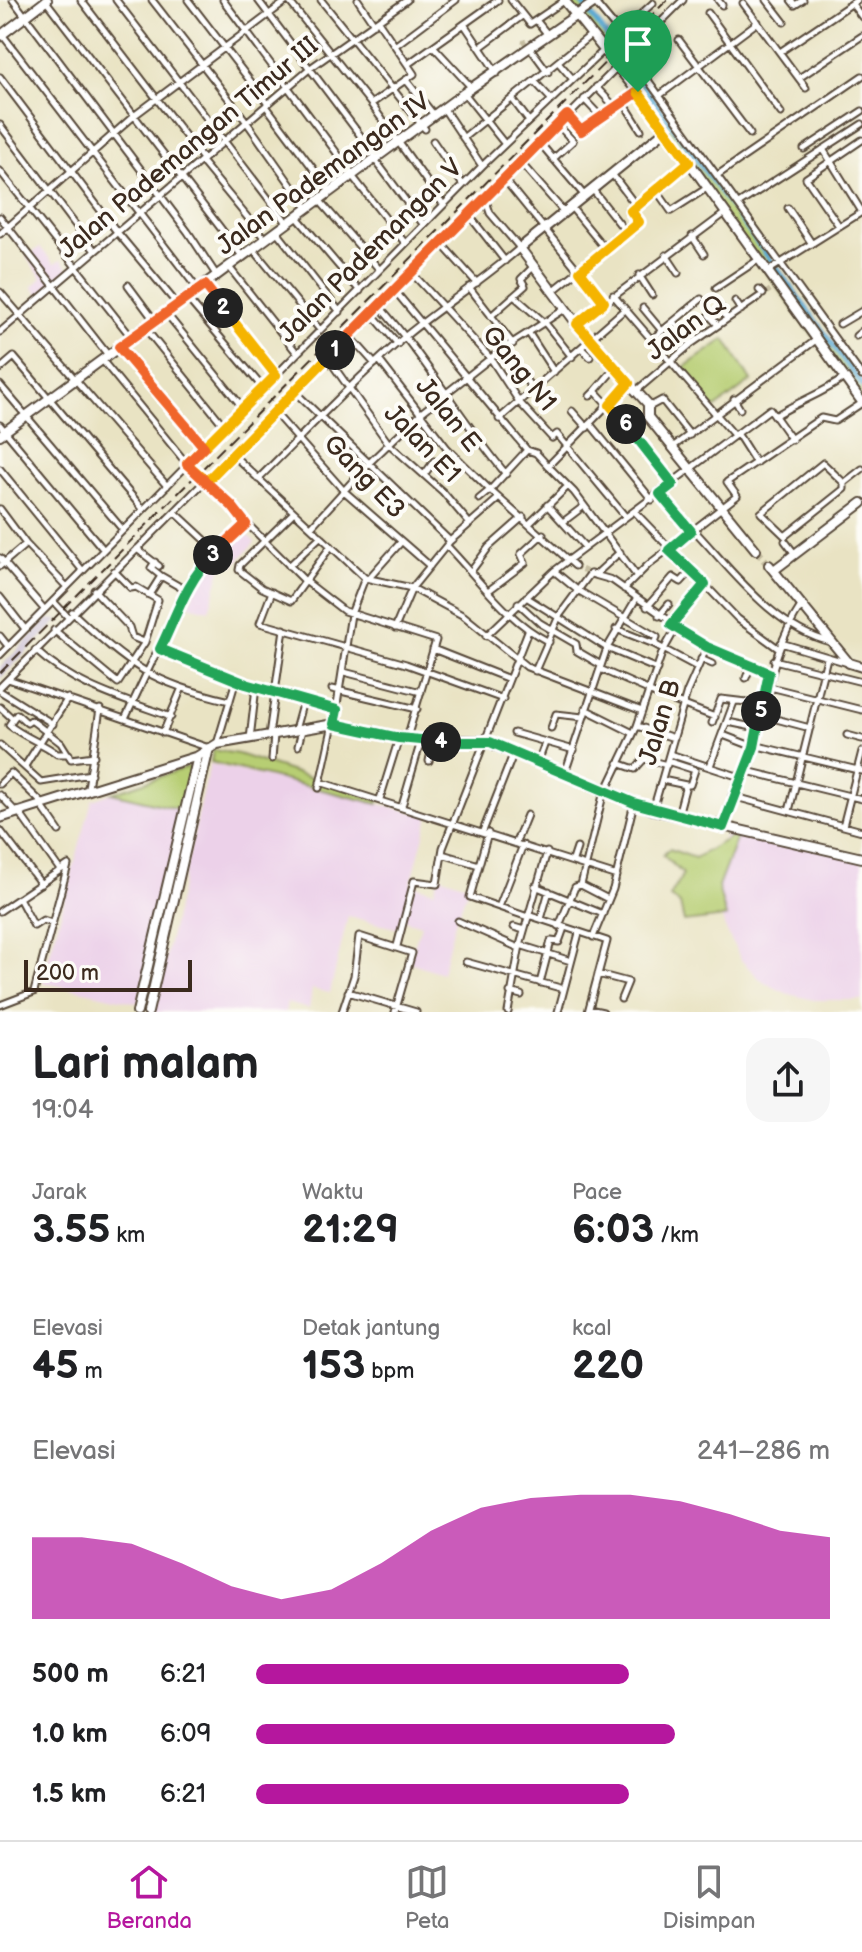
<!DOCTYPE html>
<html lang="id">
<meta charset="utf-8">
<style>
:root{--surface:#fff;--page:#f6f6f6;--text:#202124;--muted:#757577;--line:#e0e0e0;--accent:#b5179e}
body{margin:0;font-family:"Balsamiq Sans",sans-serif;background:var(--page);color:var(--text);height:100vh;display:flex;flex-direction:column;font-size:30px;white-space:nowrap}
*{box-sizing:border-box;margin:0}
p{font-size:26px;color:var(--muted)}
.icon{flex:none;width:44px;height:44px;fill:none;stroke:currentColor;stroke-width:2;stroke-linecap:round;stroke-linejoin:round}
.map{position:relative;height:1012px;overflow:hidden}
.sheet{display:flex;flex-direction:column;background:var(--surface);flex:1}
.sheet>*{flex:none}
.scale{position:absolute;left:24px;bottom:20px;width:168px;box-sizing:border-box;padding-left:8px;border:4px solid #3b2a1e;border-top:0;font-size:22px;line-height:28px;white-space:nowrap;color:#3b2a1e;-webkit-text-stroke:6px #fdfcf7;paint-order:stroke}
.pin{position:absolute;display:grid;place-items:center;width:68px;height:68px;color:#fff;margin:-82px -34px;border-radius:50% 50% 50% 0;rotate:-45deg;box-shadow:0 0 8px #0007}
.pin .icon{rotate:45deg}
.km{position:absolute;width:40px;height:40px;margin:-20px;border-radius:50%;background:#222;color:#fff;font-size:22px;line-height:40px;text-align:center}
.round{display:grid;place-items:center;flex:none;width:84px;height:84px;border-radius:24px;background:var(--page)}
.headline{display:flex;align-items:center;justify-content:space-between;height:136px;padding:0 32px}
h1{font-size:44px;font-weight:700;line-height:60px}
.stats{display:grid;grid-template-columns:repeat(3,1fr);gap:12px;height:136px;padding:8px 32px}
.stats div{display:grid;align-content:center}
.stats b{font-size:40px;font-weight:700}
.stats small{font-size:22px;font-weight:400}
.stats p{font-size:22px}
.chart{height:224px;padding:16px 32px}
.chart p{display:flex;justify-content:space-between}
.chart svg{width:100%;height:144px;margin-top:8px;fill:var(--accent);opacity:.7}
ul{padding:0 32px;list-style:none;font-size:26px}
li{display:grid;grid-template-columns:128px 96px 1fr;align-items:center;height:60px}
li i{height:20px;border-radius:10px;background:var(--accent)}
.tabs{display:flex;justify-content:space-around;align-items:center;height:112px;border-top:2px solid var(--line);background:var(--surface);font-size:22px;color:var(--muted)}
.tabs a{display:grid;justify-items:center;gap:4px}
.tabs .on{color:var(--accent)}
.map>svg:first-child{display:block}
</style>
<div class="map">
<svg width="862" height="1012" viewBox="0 0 862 1012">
<rect width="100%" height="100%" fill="#fdfcf7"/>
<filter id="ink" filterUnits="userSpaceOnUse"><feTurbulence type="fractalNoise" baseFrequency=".0125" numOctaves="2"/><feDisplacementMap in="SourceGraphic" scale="16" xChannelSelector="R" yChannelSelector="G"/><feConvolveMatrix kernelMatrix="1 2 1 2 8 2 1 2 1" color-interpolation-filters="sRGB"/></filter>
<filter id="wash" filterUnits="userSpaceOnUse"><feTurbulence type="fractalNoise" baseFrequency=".006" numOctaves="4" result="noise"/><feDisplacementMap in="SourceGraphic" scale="32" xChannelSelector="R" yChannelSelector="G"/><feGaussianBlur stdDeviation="1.8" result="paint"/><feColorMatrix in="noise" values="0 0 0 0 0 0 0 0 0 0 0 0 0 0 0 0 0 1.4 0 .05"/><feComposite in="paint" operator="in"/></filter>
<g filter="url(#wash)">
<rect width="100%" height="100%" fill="#e9e3c3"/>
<path fill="#ecd1e9" d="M40,247l14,17 7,-4 9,11 -31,24 -7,-8 10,-9 -16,-21z
M240,528l15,14 -20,23 -13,1 -13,44 -20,-5 13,-35z
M210,764l219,52 -18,68 23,7 6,-15 29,10 -15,39 -12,48 -33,-11 12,-37 -19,-6 -3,10 -51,-13 -18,77 -18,-4 -3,20 -22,-6 -2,9h-132z
M112,793l70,17 -44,193 -96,-21 50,-182z
M727,831l135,27v142h-48l-26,-6 -25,-12 -22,-22 -17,-34 -10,-47 4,-28z"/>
<path fill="#cbbfd4" d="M48,619l11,1 -59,59v-12z"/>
<path fill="#b7ce73" stroke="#797c48" stroke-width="2" d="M566,0h27l-4,10 273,375v17z
M725,339l26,42 -37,28 -31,-41z
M213,750l25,4 141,46 -1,4 -167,-42z
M191,766l-9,44 -70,-17z
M739,832l-21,55 8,30 -42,5 -4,-18 -10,-7 13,-23 -20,-19 6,-6 26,9z"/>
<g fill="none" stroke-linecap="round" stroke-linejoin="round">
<path stroke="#59a9d3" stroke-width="6" d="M580,0l282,385"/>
</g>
</g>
<g filter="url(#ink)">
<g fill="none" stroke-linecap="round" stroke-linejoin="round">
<path stroke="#c6bea2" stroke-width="5" stroke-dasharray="5 2.5" stroke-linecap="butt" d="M523,40l6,10
M760,297l13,-9
M575,566l16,8"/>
<path stroke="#c6bea2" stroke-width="8" stroke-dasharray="8 4" stroke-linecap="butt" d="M756,550l13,15"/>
<g stroke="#554637" stroke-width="9">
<path id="street" d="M13,0l175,232 29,44
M81,0l122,159
M116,0l172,224
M152,0l91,117 65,92
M188,0l80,104
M223,0l131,176
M258,0l120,159
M321,0l104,129
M358,0l16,24
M511,0l19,24 34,-23
M683,0l-54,54 233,322
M718,0l4,5
M767,0l17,22
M791,0l4,5 8,-5
M46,1l196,255
M595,3l25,30 33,-30
M743,3l63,85
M852,4l10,13
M708,13l73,100
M536,20l12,15
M464,24l33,49
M1,33l192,250
M679,40l71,94
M396,45l60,-45
M433,46l38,41
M482,46l40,-30
M531,49l17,23
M780,52l77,-52
M559,63l12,14
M408,64l90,-64
M0,77l117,155 60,72
M799,78l63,-42
M406,80l28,35
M535,82l15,16
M596,87l20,21
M464,93l40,50
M660,95l98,-73
M584,99l18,19
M513,100l15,20
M624,103l17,27
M371,104l43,-30 -36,-53
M266,106l64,85
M444,109l38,57
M567,115l14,16 57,-39
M0,125l95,126
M463,138l129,-104
M433,141l30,44
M540,143l44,52
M804,149l58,-38
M823,149l39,63
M553,159l20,-18 -15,-16
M201,161l65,79
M376,161l47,63
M521,163l43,49
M0,171l132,167
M612,174l25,33
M719,174l143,-98
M353,177l52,66
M504,179l100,123
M593,190l33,42
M657,191l14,20 36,-23
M320,201l59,68
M740,203l122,-79
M571,207l35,43
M788,208l24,36
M469,215l36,46
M0,217l108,138
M297,217l63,74
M839,226l-33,-48 56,-38
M277,232l63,80
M0,234l135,-119 153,-115 83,104 72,100
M692,236l12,18
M440,242l37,41
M254,250l66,80
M666,255l12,18
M229,267l68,86
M768,271l94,-59
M412,273l79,86 29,44 32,35 5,-4 68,82
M639,275l13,20
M128,285l26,35
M205,285l71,90
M469,287l44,57
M716,288l42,-28
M759,290l4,4
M395,291l132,159 -37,40 85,76
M553,291l86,-69 -8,-11 58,-49
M0,292l167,194
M613,295l121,140
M514,296l32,28 26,33
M187,298l76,90
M735,301l6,9
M379,306c47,52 82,114 127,168
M643,308l19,23
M721,308l6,11
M166,313l77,95
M372,314l26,30
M709,315l9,10
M491,316l34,-30 -4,-7 12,-12
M674,322l18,21
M577,324l147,-110
M840,324l22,-13
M145,328l80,99
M0,332l309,-263 98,-69
M530,335l24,37
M350,336l25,28
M856,336l6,-5
M651,340l50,-41
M120,347l84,100
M581,348l9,9
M501,350l33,40
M327,357l62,87 54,48 27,32
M102,360l85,104 117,116 40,31 92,29 -29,98
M379,360l68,88 43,42 -11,9
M0,369l14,-12 129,152
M0,385l123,145
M294,391l156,150
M595,391l20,-23
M636,391l55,-47 68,-47
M590,396l5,-5 41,44 37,49
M734,399l6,10
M649,407l13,-7 28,35
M572,411l15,17
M274,412l70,79 86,75
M775,416c24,-15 47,-22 69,-38
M499,419l125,-109
M0,425l103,124
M591,425l61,75
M737,433l19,30
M674,446l142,-106
M527,450l9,3 12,13 81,-83
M232,454l133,124
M548,466l26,26 62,83
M0,469l83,102
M424,475l10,-14
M258,479c49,-48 97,-100 150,-145 37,-30 76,-55 112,-86l-30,-35 -5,-15
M844,483l-21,-20 -62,50 24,23 59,-47v-6l18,-14
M660,494l31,37
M547,505l38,42
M0,509l26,35 40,42
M634,511l104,108 41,30
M175,512l42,39
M294,512l-54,53 -1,5 23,18 29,13 40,-55
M563,522l21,-16
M530,523l37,-36
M311,527l58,-64 52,-50 80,-63 64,-41
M693,529c38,40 81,100 138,113
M785,541l10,13
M447,546c33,34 59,74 102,96
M137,549l22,17
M0,558l44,51
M0,566l26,-22
M289,566l32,-30
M472,570l17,-23 34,-30
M554,571l22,18 81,48 -3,7
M591,574l21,6 95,67 62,26
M595,575l25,-23
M161,576l26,15
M369,578l32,-36
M624,589l24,-24 89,-69 -10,-14 94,-64 14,3 27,-18
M94,590l35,37 3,10 12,5
M488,591l37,-28 -4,-9 22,-20
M272,592l-12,31 146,41 97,35
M149,595l12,-19 -10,-8 4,-6
M0,597l25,32
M526,597l81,51 50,21
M53,601l14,15
M518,603l22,20 36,21 1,7 24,14
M647,607l26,-30 8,5 10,-11
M72,612c59,55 78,70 158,89
M659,616l10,-12
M671,625l34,-41
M395,628l17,-40 52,28 63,51 115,44
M616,629l38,15 43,23
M54,630l64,53 27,-41 13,-42 -22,-13 -5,1 -17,-17
M0,636l8,10
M486,636l68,-65 216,-162 22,31
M781,643l67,20
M160,649l86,35 91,26
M433,649l76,30
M35,650c39,36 87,49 136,67
M0,655l482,-489 122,-116
M701,659l11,5
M774,660l88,22
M600,669l50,22
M535,671l24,-55 31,-42
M344,672l77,20
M746,678l5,-13
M8,679l201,69
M766,686l96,24
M0,687l617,-620
M332,689l9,2
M0,691l53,33
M341,691l76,18
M650,692l65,25
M0,707l13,12 4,-5 10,9 4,-3 30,23 10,16 23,-3
M585,709l48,24
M761,715l49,13
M13,719l-4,6c16,13 33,17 48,29h12
M125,719l51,-108 27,-46 43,-41
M728,722l29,6
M712,723l9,-24 42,5
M334,724l17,-110 14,-36 47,10 38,-47 49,-43
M637,726l37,12
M551,728l5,-14 27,3
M295,730l8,-29
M163,733l18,-43
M514,733l60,17
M269,735l15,-106
M723,735l31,12
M847,735l15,4
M250,739l6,-52
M217,744l19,-64
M0,745l41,37 50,-8
M754,745l108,26
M298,746l4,-16
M670,754l70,23
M272,759l2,-24
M429,761l4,-19
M667,761l28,9 -5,15h-4l-8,30
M538,762l7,-19
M618,763l17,6 9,-10 23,6
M25,766l43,-68
M710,766l24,-64
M743,770l119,29
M565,773l42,-125 29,-49
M662,780l24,5
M320,782l297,94
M0,784l11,-11 31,30
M88,788l12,-79
M319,788l14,-64
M606,791l31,-65 25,-73 14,-25
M0,795l16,17
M732,796l130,35
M380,799l19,-61
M41,805l18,26
M402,806l19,-65
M653,810l34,-118 20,-45
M18,811l42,59
M789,811l38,-153
M723,826c8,-28 23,-53 31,-81 15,-50 17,-94 47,-139
M843,826l19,-75
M0,830l41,54
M483,831l31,-79
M488,833l-18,64 58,20
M516,842l11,-27
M573,860l4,-12
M479,865l-37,-11 1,-6 85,-217
M581,885l23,-94
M581,885l27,14
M535,886l68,28
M19,898l15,28 9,-6 9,3
M499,907l24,-62
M0,911l68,-46 -34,127 -34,13
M528,915l79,26 -19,71
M541,919l8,-28
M458,921l61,27
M559,926l16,-39 6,-2
M514,927l10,3
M593,937l20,-48 21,-86
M520,945l51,16
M397,946l17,-65 23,3 5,-30
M466,962l98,27
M598,974l30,8 -7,17
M540,983l11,-42 8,1 5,-14
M348,992l68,20
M510,992l11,3
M589,1009l14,3
M342,1012l12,-36 5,-40 53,17 -17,59
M508,1012l12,-67 27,-93
M558,1012l21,-79"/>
</g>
<g stroke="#554637" stroke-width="12">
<path id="secondary" d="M564,0l84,105 214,297
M0,36l47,-36
M666,130l-146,118 69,92 59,64v13l108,133
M0,435l464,-342 134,-93
M769,565l80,98 13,4
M774,570l88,-67
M0,818l198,-62 19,-12 117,-20 72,15 79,2 168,69 209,48
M137,1012l61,-256
M148,1012l61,-264"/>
</g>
<use href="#street" stroke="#fff" stroke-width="5"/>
<use href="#secondary" stroke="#fff" stroke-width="8"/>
<path stroke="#3b2a1e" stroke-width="2" stroke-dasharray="12 6" stroke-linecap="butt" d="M0,673l667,-673"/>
</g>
</g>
<g fill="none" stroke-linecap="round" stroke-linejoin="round" filter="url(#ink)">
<g stroke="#fff" stroke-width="16">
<path id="split-1" d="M335,350l232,-235 14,16 57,-39"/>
</g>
<g stroke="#fff" stroke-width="16">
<path id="split-2" d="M223,308l53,67 -89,89 20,17 128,-131"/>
</g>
<g stroke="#fff" stroke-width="16">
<path id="split-3" d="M213,555l33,-31 -14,-18 -45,-42 17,-17 -85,-100 86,-62 18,23"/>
</g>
<g stroke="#fff" stroke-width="16">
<path id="split-4" d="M213,555c-27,26 -37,62 -53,94l86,35 91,26 -3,14 65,14 42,4"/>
</g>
<g stroke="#fff" stroke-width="16">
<path id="split-5" d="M441,742h49l144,61 89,24 31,-80 7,-36"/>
</g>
<g stroke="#fff" stroke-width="16">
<path id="split-6" d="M626,424l47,60 -13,10 31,37 -22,19 36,34 -34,41 36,22 62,26 -8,38"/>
</g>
<g stroke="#fff" stroke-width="16">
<path id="split-7" d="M626,424l-16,-19 19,-22 -52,-59 27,-22 -24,-31 59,-49 -8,-11 58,-49 -51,-70"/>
</g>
<use href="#split-1" stroke="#f0652b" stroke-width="10"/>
<use href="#split-2" stroke="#f5b400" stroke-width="10"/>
<use href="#split-3" stroke="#f0652b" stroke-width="10"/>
<use href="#split-4" stroke="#22a559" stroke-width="10"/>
<use href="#split-5" stroke="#22a559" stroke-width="10"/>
<use href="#split-6" stroke="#22a559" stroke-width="10"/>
<use href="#split-7" stroke="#f5b400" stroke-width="10"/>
</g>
<g text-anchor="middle" stroke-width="8" stroke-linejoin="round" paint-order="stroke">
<g font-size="26" fill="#3b2a1e" stroke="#fdfcf7">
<text transform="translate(188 147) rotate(-40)" y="9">Jalan Pademangan Timur III</text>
<text transform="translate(323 173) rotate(-36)" y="9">Jalan Pademangan IV</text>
<text transform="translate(370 250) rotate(-45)" y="9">Jalan Pademangan V</text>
<text transform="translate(685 327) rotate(-37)" y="9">Jalan Q</text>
<text transform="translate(520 368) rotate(51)" y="9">Gang N1</text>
<text transform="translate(449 414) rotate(51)" y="9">Jalan E</text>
<text transform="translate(423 443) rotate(46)" y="9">Jalan E1</text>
<text transform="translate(365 476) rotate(46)" y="9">Gang E3</text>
<text transform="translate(659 722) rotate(-73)" y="9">Jalan B</text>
</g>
</g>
</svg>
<div class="scale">200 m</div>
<div class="pin" style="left:638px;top:92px;background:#1e9e55"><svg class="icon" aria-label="arrive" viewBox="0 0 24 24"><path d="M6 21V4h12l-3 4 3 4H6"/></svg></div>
<b class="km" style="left:335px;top:350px">1</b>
<b class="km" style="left:223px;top:308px">2</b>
<b class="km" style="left:213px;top:555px">3</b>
<b class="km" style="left:441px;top:742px">4</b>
<b class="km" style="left:761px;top:711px">5</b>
<b class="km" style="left:626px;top:424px">6</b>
</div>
<section class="sheet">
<div class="headline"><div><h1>Lari malam</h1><p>19:04</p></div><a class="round"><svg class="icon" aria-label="share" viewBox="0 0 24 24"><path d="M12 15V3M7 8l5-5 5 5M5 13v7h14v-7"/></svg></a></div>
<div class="stats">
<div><p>Jarak</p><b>3.55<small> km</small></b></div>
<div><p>Waktu</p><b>21:29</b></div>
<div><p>Pace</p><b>6:03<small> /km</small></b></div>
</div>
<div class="stats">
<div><p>Elevasi</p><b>45<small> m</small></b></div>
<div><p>Detak jantung</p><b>153<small> bpm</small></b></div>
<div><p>kcal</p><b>220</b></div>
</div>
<div class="chart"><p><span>Elevasi</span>241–286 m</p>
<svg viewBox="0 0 160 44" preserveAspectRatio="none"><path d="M0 44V19L10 19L20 21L30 27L40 34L50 38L60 35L70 27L80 17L90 10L100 7L110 6L120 6L130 8L140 12L150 17L160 19V44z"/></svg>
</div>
<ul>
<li><b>500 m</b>6:21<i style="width:65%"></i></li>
<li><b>1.0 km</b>6:09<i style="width:73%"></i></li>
<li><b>1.5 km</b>6:21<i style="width:65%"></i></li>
</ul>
</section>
<nav class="tabs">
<a class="on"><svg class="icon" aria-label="home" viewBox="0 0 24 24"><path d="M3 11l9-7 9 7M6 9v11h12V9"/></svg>Beranda</a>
<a><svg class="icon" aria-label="map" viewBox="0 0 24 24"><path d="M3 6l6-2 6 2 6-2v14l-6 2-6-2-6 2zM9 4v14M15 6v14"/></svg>Peta</a>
<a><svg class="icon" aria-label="saved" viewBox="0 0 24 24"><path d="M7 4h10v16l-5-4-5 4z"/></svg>Disimpan</a>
</nav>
